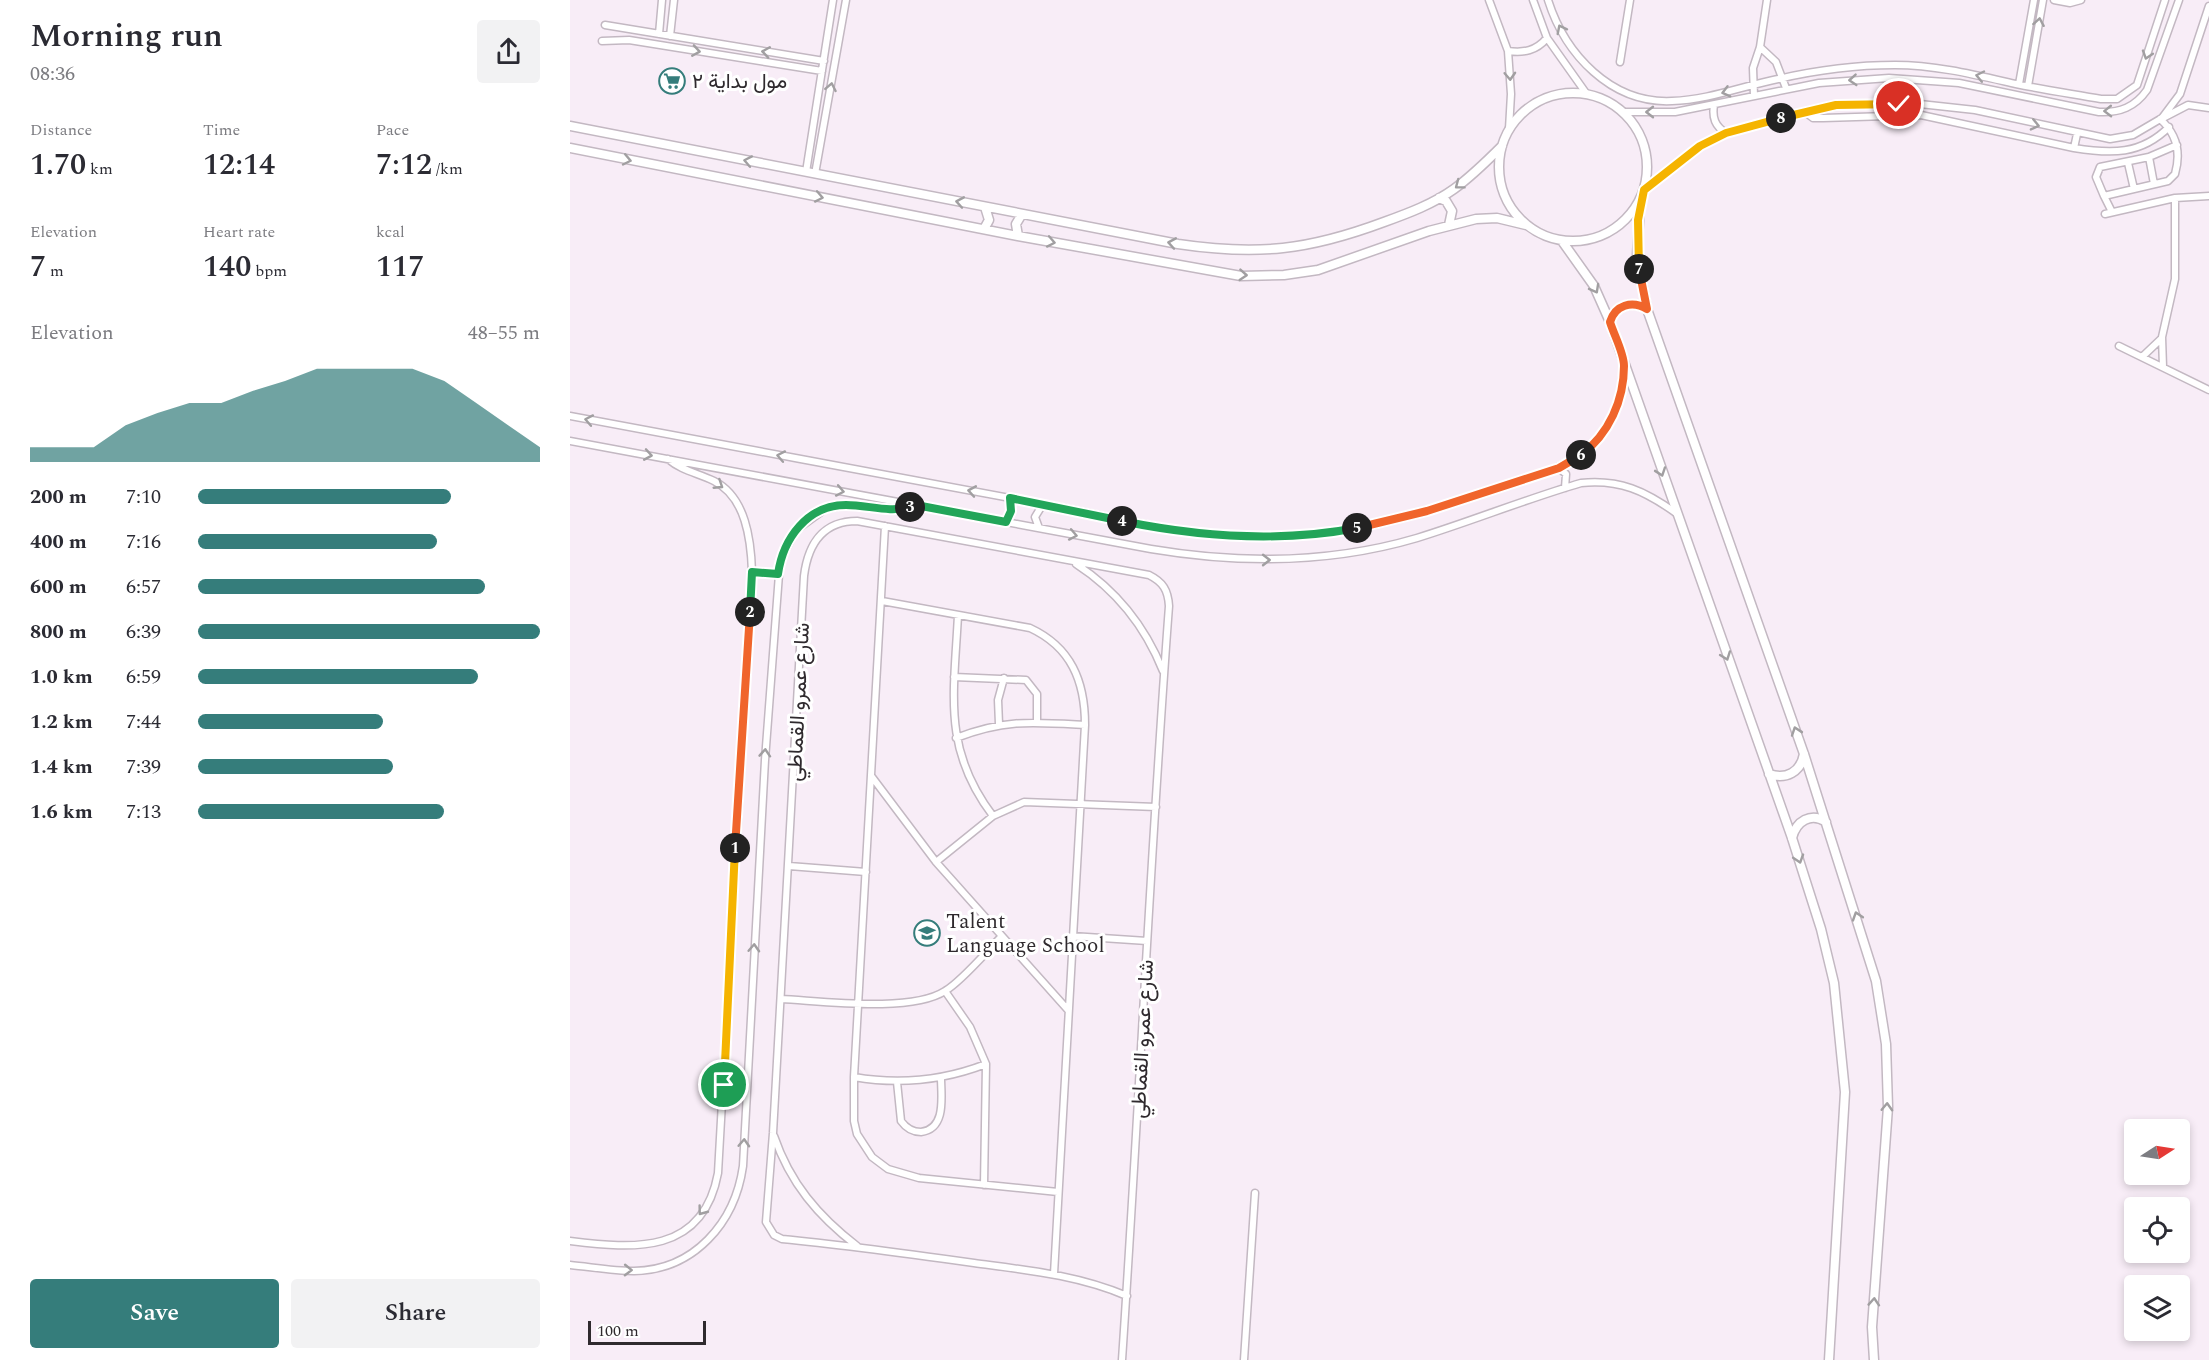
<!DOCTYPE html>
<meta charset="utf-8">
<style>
:root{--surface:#fff;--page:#f2f2f3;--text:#2b2b33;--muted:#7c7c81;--accent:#357d7b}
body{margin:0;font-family:Spectral,Vazirmatn,serif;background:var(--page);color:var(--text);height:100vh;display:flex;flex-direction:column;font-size:22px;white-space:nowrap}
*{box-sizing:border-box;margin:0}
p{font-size:20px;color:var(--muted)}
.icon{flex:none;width:33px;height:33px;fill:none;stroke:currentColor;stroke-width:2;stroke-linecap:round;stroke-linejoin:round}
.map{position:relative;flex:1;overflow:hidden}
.details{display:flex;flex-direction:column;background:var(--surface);width:570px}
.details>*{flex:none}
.needle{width:39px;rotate:78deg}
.buttons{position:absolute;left:1554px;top:1119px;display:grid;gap:12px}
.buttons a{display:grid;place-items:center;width:66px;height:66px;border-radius:6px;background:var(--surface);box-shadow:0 3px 9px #0003;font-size:30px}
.scale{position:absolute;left:18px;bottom:15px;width:118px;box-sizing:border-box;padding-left:6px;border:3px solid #2f2a2e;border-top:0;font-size:16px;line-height:21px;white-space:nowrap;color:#2f2a2e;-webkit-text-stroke:4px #fff;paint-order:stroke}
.pin{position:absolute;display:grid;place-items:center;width:51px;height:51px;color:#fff;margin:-26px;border:3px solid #fff;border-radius:50%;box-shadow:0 2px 6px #0007}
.km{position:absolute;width:30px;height:30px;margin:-15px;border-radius:50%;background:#222;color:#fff;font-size:16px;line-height:30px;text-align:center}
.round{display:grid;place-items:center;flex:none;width:63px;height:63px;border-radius:6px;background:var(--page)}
.head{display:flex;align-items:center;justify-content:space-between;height:102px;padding:0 30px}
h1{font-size:33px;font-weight:600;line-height:45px}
.figures{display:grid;grid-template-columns:repeat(3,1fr);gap:9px;height:102px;padding:6px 30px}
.figures div{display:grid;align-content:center}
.figures b{font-size:30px;font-weight:600}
.figures small{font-size:16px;font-weight:400}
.figures p{font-size:16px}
.chart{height:168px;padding:12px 30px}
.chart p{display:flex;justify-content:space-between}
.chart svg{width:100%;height:108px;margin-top:6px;fill:var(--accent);opacity:.7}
.primary-button{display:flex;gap:12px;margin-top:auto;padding:12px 30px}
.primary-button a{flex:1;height:69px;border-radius:6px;background:var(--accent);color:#fff;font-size:24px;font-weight:600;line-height:69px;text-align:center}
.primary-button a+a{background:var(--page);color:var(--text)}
ul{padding:0 30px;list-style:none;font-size:20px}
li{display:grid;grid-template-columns:96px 72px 1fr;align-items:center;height:45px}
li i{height:15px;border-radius:8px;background:var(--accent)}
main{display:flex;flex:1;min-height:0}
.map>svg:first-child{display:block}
</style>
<main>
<section class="details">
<div class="head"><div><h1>Morning run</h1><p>08:36</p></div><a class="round"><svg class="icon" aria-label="share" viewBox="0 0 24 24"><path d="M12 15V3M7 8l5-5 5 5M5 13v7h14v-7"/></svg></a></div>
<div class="figures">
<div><p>Distance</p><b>1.70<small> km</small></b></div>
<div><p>Time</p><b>12:14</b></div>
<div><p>Pace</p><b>7:12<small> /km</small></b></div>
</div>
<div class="figures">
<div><p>Elevation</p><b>7<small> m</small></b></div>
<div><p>Heart rate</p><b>140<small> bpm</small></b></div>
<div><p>kcal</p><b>117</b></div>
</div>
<div class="chart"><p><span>Elevation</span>48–55 m</p>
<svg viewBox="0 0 160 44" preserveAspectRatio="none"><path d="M0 44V38L10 38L20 38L30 29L40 24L50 20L60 20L70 15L80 11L90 6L100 6L110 6L120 6L130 11L140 20L150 29L160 38V44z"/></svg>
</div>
<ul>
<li><b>200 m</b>7:10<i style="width:74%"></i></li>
<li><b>400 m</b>7:16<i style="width:70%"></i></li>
<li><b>600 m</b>6:57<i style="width:84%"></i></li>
<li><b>800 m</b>6:39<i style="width:100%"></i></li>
<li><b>1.0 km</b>6:59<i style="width:82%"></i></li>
<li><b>1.2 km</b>7:44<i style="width:54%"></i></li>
<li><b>1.4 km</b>7:39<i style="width:57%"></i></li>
<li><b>1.6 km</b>7:13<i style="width:72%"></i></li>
</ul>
<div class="primary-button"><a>Save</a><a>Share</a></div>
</section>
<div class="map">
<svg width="1639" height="1360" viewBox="0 0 1639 1360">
<rect width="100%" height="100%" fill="#f8edf7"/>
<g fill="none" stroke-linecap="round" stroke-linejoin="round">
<g stroke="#c3b8c2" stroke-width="9">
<path id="minor" d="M919,0l19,51 3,43 -2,35
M963,0l14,38 39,55
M978,0c17,54 63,104 124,101 36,-1 71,-15 106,-22 39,-9 78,-14 117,-14 41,0 81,10 121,19 28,6 57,10 85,15h16l20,-14 28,-85
M1484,0l16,3 11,-3
M35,25l219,36
M89,34l3,-34
M100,36l4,-36
M32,41l27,-1 193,31
M1190,47l16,15 10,26
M938,51c16,2 28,0 39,-13
M1050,62l10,-62
M1449,84l15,-84
M1458,86l15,-86
M1184,96l-1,-28 7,-21 7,-47
M1144,105c-2,13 1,21 12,28
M1054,112h51l144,-29 70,-5 70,5 140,29c21,1 36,-5 48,-22l32,-90
M1235,112l8,6h10l98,-3 153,33 3,-14
M1593,118l25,-13 21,3
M1504,148c37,6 67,7 95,-21
M1579,157l5,27
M1558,163l6,26
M236,172l27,-172
M245,174l31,-174
M1074,191l56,-45 26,-13 110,-28 84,-1 55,6 135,29 23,-4 29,-17 18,-24 29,-88
M1534,196l-8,-19 4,-10 49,-10 28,-12
M1542,212l-8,-16 64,-15 7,-7c6,-21 2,-40 -15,-55
M1535,214l70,-16 34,-2
M1549,346l90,44
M1572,357l20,-19
M1593,367l-1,-30 13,-58v-81
M0,416c152,28 304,57 456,85 83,14 163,38 248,36 74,-2 142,-22 212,-45 54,-18 117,-30 133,-93 3,-11 3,-23 5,-34
M0,441l581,108c89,15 178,15 266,-11 55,-17 109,-39 164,-55 39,-4 64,8 95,30
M989,468l7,6 -1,14
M436,522l5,-11 -1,-13
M315,526l-31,551v44l3,13 15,23 16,12 31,9 139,14
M469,528l-4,-11 8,-13
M506,564c40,26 69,62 87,107
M182,572l26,2
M312,601l148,27c41,19 55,53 55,97l-31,549
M388,615c-4,79 -16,134 35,201
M384,677l72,3 11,14v28
M429,724l-1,-24 6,-22
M386,738c49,-19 77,-16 129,-13
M302,777l64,85 132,148
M366,862l57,-46 31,-14 132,5
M219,866l77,6
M502,936l75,5
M375,991l25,36 16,37 -2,121
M211,999c41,2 130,14 164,-8 17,-10 41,-39 56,-54
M284,1077c46,8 88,4 132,-13
M327,1082l4,39c5,7 12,11 20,11 26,-3 20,-37 20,-54
M204,1136c16,47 44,80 83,110
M0,1241c64,8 133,14 148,-68l34,-601c-1,-32 -6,-75 -38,-91 -16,-8 -32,-10 -46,-22
M0,1265c21,2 43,6 64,6 60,-1 101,-48 109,-105l22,-406 15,-199 16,-31 29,-21 20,-4 51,5 18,-4
M552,1360c17,-251 28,-503 47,-754 -1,-16 -6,-24 -20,-31l-292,-54c-34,0 -49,23 -53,55l-31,557 -7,89 8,13 8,4c64,6 128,15 192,24 52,7 104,12 153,33
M674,1360l11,-167"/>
</g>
<g stroke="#c3b8c2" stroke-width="11">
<path id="tertiary" d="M929 167a74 74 0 1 1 148 0a74 74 0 1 1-148 0Z
M0,126l608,118c80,12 131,6 206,-22 25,-9 49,-18 70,-33 18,-13 33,-28 48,-43
M0,148l448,88 223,40 43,-1 34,-5 111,-39 47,-12 21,-1 29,7
M869,198l7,3 6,10 -3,14
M1070,203l-3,53 10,53 157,445 72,227 10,63 2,63 -16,220 2,33
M414,229l5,-9 -4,-13
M448,236l-2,-12 6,-10
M992,241l32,45 16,36 182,516 29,91 13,54 11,109 -16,268
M1040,322c5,-17 22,-22 37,-13
M1199,774c17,6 32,-2 35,-20
M1222,838c4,-17 19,-26 34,-16"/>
</g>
<use href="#minor" stroke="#fff" stroke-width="6"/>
<use href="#tertiary" stroke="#fff" stroke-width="8"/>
</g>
<defs><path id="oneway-chevron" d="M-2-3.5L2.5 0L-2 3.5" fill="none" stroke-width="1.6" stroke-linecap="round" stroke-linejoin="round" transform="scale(1.5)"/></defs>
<g stroke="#a19fa1">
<use href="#oneway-chevron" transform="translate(1469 22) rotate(-80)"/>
<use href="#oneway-chevron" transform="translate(991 29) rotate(-117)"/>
<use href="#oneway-chevron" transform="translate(126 51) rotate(9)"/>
<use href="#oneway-chevron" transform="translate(196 52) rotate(-171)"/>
<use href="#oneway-chevron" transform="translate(1577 55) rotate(108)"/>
<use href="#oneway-chevron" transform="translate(940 76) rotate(87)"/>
<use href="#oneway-chevron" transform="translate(1410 76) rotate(-168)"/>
<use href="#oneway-chevron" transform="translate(1283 80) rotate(176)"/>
<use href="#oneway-chevron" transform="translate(261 87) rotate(-79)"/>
<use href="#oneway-chevron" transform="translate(1156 92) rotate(165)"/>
<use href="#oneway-chevron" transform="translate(1538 111) rotate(179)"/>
<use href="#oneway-chevron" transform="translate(1080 112) rotate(180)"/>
<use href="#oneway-chevron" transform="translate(1465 125) rotate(13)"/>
<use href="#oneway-chevron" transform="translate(57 160) rotate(12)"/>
<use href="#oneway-chevron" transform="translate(178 161) rotate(-169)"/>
<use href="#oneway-chevron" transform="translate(889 185) rotate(143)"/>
<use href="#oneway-chevron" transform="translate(249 197) rotate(11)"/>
<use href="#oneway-chevron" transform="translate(390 202) rotate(-170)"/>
<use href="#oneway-chevron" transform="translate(481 242) rotate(11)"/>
<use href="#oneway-chevron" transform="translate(602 243) rotate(-170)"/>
<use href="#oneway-chevron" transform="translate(673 275) rotate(4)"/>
<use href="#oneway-chevron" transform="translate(1025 289) rotate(61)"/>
<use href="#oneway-chevron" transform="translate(19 420) rotate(-169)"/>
<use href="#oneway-chevron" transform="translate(78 455) rotate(10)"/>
<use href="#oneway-chevron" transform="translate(211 456) rotate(-169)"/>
<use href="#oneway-chevron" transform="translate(1091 472) rotate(71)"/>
<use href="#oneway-chevron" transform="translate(149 485) rotate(33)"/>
<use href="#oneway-chevron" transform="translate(270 491) rotate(11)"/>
<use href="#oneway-chevron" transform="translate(402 491) rotate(-170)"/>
<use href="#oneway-chevron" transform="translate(503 535) rotate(11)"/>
<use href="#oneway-chevron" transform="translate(696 560)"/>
<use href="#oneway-chevron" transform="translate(1156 656) rotate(70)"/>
<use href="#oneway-chevron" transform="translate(1226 731) rotate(-109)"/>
<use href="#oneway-chevron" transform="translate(195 753) rotate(-86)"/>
<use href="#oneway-chevron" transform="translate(1229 859) rotate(72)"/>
<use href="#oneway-chevron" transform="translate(1287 916) rotate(-108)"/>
<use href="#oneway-chevron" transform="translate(184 948) rotate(-87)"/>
<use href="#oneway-chevron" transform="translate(1317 1107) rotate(-88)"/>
<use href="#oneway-chevron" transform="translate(174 1143) rotate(-87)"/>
<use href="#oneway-chevron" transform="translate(132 1211) rotate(127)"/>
<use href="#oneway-chevron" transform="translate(58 1270) rotate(1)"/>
<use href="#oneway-chevron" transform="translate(1304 1302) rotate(-86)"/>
</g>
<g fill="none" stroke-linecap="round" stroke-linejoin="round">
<g stroke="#fff" stroke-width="12">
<path id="split-1" d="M154,1085l11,-237"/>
</g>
<g stroke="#fff" stroke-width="12">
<path id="split-2" d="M165,848l15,-236"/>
</g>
<g stroke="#fff" stroke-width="12">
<path id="split-3" d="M180,612l2,-40 26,2c5,-35 29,-69 68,-69 22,0 43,8 64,2"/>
</g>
<g stroke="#fff" stroke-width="12">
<path id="split-4" d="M340,507l6,-2 90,17 5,-11 -1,-13 112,23"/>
</g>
<g stroke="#fff" stroke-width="12">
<path id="split-5" d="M552,521c78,16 156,22 235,7"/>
</g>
<g stroke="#fff" stroke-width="12">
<path id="split-6" d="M787,528l70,-17 132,-43 22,-13"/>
</g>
<g stroke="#fff" stroke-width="12">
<path id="split-7" d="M1011,455c28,-21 43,-55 43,-89 0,-13 -10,-31 -14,-44 5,-17 22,-22 37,-13l-8,-40"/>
</g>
<g stroke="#fff" stroke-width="12">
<path id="split-8" d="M1069,269l-1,-49 6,-30 56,-44 26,-13 55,-15"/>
</g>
<g stroke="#fff" stroke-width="12">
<path id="split-9" d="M1211,118l55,-13 63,-1"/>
</g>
<use href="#split-1" stroke="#f5b400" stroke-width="8"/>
<use href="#split-2" stroke="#f0652b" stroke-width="8"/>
<use href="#split-3" stroke="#22a559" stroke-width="8"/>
<use href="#split-4" stroke="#22a559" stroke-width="8"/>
<use href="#split-5" stroke="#22a559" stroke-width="8"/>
<use href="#split-6" stroke="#f0652b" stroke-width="8"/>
<use href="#split-7" stroke="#f0652b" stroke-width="8"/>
<use href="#split-8" stroke="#f5b400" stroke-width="8"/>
<use href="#split-9" stroke="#f5b400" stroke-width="8"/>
</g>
<defs>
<g id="supermarket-ring" transform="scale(1.35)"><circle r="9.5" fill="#fff" stroke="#357d7b" stroke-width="1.5"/><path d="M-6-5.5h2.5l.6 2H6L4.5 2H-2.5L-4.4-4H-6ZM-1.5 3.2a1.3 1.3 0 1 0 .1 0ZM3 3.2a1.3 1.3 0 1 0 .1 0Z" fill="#357d7b"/></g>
<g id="school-ring" transform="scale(1.35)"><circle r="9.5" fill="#fff" stroke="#357d7b" stroke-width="1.5"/><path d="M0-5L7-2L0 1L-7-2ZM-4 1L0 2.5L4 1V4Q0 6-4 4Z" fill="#357d7b"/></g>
</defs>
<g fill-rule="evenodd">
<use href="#supermarket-ring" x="102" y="81"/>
<use href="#school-ring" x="357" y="933"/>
</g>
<g text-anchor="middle" stroke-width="6" stroke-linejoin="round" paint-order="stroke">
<g font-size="21" fill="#2f2a2e" stroke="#fff" text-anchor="start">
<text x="122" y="88">مول بداية ۲</text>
<text x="376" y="928">Talent<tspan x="376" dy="24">Language School</tspan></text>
</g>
<g font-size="21" fill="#2f2a2e" stroke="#fff">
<text transform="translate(228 702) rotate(-87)" y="7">شارع عمرو القماطي</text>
<text transform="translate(572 1039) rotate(-87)" y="7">شارع عمرو القماطي</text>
</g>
</g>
</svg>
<div class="buttons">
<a><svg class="needle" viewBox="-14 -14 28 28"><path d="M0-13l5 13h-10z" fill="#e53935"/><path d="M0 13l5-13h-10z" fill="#7c7c81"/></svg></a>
<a><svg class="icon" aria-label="locate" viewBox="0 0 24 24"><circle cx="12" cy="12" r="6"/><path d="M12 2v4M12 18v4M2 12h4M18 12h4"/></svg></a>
<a><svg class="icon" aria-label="layers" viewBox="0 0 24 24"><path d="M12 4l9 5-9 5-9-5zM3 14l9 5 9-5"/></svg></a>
</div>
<div class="scale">100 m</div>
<div class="pin" style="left:154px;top:1085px;background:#1e9e55"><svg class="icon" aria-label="arrive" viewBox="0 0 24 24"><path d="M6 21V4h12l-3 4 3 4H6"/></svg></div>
<div class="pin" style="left:1329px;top:104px;background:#d93025"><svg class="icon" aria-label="check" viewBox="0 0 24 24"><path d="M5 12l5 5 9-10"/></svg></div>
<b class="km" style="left:165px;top:848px">1</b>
<b class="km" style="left:180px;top:612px">2</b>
<b class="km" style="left:340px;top:507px">3</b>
<b class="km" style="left:552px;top:521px">4</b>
<b class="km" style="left:787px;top:528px">5</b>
<b class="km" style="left:1011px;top:455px">6</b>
<b class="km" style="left:1069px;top:269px">7</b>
<b class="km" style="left:1211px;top:118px">8</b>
</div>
</main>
